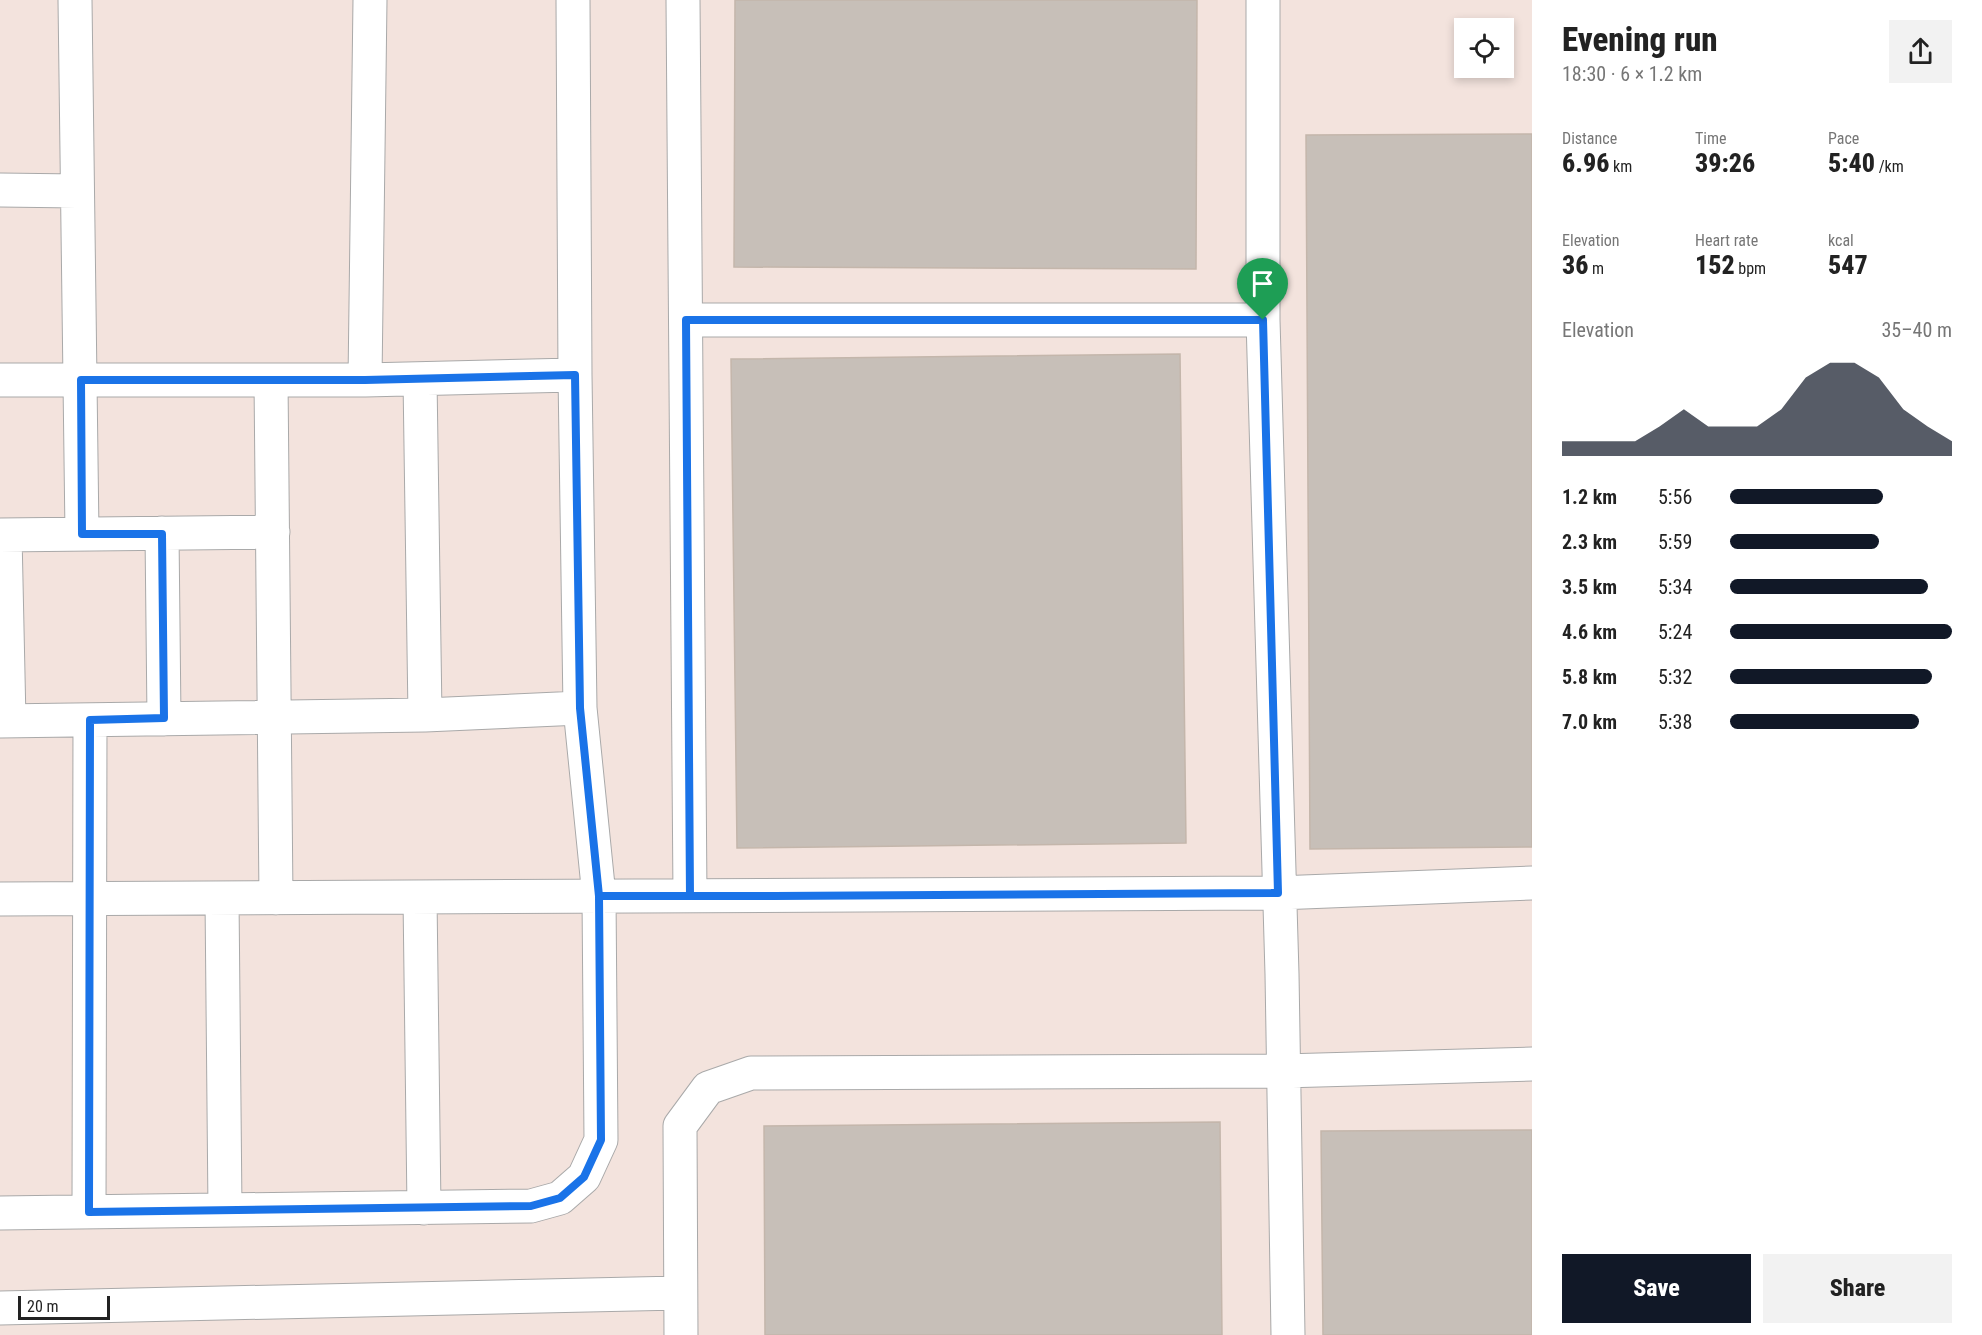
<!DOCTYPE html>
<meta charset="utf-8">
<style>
:root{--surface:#fff;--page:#f2f2f2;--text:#222;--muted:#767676;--accent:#111827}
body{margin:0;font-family:"Roboto Condensed",sans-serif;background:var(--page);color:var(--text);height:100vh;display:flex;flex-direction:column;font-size:22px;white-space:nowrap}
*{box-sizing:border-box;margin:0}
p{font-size:20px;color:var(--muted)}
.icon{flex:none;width:33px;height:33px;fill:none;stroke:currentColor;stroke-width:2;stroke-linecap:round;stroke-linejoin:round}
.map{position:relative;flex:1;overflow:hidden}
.sheet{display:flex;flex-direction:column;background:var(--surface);width:450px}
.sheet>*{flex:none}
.buttons{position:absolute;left:1454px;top:18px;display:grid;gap:12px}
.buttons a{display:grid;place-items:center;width:60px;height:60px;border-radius:0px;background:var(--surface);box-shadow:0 3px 9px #0003;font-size:30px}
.scale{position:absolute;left:18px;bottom:15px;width:92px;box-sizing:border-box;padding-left:6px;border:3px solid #222;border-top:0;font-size:16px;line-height:21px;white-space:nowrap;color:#222;-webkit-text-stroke:4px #fff;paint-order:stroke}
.pin{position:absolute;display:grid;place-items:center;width:51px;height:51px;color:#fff;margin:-62px -26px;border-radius:50% 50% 50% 0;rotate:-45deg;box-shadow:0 0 6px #0007}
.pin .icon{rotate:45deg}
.round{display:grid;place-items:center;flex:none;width:63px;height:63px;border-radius:0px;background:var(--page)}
.overview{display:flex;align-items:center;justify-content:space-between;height:102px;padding:0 30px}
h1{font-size:33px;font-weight:800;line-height:45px}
.stats{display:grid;grid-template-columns:repeat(3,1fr);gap:9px;height:102px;padding:6px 30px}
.stats div{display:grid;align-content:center}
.stats b{font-size:26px;font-weight:800}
.stats small{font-size:16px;font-weight:400}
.stats p{font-size:16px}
.chart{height:168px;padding:12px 30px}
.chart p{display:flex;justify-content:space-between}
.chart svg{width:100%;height:108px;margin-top:6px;fill:var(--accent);opacity:.7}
.primary-button{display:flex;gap:12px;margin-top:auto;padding:12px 30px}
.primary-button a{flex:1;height:69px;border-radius:0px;background:var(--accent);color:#fff;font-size:24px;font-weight:800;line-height:69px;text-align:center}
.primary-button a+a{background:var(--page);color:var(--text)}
ul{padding:0 30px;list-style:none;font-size:20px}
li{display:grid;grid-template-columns:96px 72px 1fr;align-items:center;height:45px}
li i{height:15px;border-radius:8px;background:var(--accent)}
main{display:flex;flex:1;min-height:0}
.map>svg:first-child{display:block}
</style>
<main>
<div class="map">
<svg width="1532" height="1335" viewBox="0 0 1532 1335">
<rect width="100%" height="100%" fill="#f2efe9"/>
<path fill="#f3e3dd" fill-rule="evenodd" d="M0,0h1532v1335h-1532zM1464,28h39v40h-39z"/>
<path fill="#c7bfb8" stroke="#c4b6ab" stroke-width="1.5" d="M735,0h462l-1,269 -462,-2z
M1532,134v713l-222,2 -4,-714z
M1180,354l6,489 -449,5 -6,-489z
M1220,1122l2,213h-457l-1,-209z
M1532,1130v205h-209l-2,-204z"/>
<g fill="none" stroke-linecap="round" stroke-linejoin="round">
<g stroke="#a9a9a9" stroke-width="35">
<path id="minor" d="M75,0l7,534
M683,0l7,896
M1263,0v320l19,654 6,361
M0,190l77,1
M686,320h577
M420,379l5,336
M0,380h365l210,-5
M271,380l5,518
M365,380l5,-380
M162,533l2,186
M0,535l273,-3
M5,535l4,186
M0,721l425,-6 155,-7
M420,897l4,311
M222,898l3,312
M0,899l1278,-6 254,-10
M89,1212l1,-492
M0,1213l531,-7 29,-8 24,-21 17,-37 -2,-244 -19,-188 -5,-333 -2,-375
M0,1308l680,-15
M681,1335l-1,-209 28,-38 43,-15 532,-2 249,-7"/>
</g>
<use href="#minor" stroke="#fff" stroke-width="33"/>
</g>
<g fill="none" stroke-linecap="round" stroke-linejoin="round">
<g stroke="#fff" stroke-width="12">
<path id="route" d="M1263,320h-577l4,576h-91l-19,-188 -5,-333 -210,5h-284l1,154h80l2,184 -74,2 -1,492 442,-6 29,-8 24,-21 17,-37 -2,-244c58,0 117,0 175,0l504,-3 -15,-573"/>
</g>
<use href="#route" stroke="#1a73e8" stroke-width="8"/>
</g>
</svg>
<div class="buttons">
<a><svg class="icon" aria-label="locate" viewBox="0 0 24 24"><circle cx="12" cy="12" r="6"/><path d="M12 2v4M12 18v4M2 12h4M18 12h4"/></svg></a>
</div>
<div class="scale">20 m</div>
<div class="pin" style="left:1263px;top:320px;background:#1e9e55"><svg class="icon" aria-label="arrive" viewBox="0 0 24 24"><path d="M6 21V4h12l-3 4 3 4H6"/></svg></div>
</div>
<section class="sheet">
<div class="overview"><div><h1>Evening run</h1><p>18:30 · 6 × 1.2 km</p></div><a class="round"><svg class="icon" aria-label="share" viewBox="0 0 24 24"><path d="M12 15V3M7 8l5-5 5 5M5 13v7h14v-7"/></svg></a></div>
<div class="stats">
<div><p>Distance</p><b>6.96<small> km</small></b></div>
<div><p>Time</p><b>39:26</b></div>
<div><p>Pace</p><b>5:40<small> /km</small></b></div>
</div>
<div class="stats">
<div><p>Elevation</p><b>36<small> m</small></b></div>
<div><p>Heart rate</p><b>152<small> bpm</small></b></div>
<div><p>kcal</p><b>547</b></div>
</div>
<div class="chart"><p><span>Elevation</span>35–40 m</p>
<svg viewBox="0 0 160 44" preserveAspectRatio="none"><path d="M0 44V38L10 38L20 38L30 38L40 32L50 25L60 32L70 32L80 32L90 25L100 12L110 6L120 6L130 12L140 25L150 32L160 38V44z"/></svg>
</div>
<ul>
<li><b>1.2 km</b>5:56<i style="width:69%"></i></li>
<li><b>2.3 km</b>5:59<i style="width:67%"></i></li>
<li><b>3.5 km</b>5:34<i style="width:89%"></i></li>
<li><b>4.6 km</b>5:24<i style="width:100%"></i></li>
<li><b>5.8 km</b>5:32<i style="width:91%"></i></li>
<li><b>7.0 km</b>5:38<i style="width:85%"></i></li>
</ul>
<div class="primary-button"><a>Save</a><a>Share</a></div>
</section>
</main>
